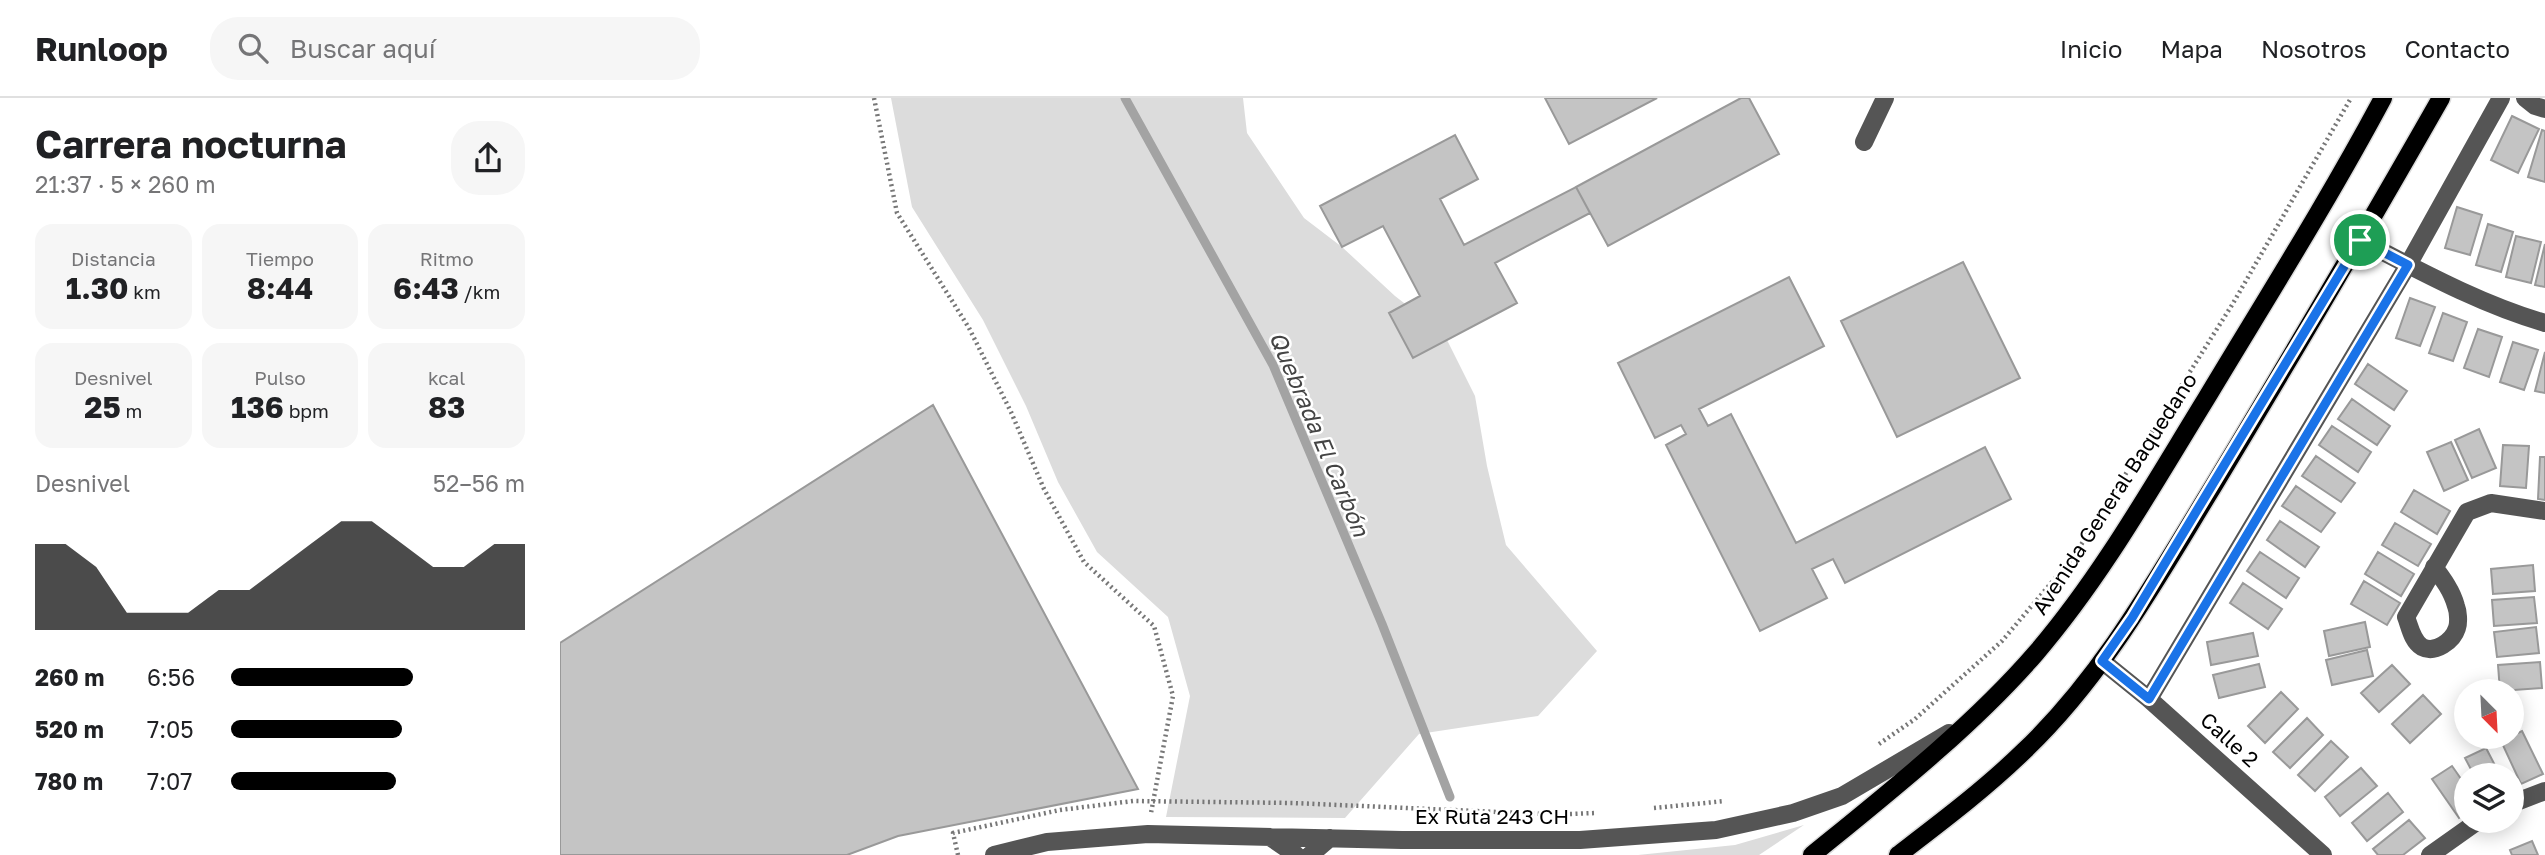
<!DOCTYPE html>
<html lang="es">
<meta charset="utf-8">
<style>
:root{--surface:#fff;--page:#f6f6f6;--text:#202124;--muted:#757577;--line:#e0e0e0;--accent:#000}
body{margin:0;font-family:"Golos Text",sans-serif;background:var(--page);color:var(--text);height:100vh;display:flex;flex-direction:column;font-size:26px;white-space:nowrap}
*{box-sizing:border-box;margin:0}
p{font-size:23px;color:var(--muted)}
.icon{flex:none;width:38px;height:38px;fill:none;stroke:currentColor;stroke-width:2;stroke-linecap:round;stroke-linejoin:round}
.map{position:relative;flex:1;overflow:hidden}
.details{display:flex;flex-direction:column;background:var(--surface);width:560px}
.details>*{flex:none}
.needle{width:46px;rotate:156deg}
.controls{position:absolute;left:1894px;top:581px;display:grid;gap:14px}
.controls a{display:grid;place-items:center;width:70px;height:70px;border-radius:50%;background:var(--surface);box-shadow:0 4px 18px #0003;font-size:35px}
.pin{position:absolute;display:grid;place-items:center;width:60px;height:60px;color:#fff;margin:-30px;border:4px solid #fff;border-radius:50%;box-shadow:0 2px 7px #0007}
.round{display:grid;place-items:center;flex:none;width:74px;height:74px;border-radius:28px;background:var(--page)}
.headline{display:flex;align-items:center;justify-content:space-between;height:119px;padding:0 35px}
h1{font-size:38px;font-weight:700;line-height:52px}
.metrics{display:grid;grid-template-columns:repeat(3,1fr);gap:10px;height:119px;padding:7px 35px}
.metrics div{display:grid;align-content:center;border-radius:18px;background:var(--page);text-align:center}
.metrics b{font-size:30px;font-weight:700}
.metrics small{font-size:19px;font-weight:400}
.metrics p{font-size:19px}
.chart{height:196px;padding:14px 35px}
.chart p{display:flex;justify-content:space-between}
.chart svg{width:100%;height:126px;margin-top:7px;fill:var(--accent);opacity:.7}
ul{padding:0 35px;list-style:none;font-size:23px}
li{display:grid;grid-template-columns:112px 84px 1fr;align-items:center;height:52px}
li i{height:18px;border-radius:9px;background:var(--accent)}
header{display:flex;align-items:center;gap:42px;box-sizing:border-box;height:98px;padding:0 35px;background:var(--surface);border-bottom:2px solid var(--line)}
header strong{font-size:33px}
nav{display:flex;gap:38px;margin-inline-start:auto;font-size:24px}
.search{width:490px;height:63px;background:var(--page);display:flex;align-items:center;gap:18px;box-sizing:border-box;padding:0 24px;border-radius:28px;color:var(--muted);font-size:26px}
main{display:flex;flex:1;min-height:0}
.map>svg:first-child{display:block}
</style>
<header>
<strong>Runloop</strong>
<div class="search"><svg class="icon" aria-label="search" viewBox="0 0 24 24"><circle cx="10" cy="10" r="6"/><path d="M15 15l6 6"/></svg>Buscar aquí</div>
<nav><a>Inicio</a><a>Mapa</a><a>Nosotros</a><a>Contacto</a></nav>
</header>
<main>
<section class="details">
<div class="headline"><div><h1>Carrera nocturna</h1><p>21:37 · 5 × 260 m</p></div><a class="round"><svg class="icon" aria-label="share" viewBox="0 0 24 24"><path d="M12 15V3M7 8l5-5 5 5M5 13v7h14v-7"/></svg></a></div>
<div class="metrics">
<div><p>Distancia</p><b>1.30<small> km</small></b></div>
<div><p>Tiempo</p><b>8:44</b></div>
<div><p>Ritmo</p><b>6:43<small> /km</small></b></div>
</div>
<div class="metrics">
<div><p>Desnivel</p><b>25<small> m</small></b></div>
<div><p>Pulso</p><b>136<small> bpm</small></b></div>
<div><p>kcal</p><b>83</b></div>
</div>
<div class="chart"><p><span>Desnivel</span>52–56 m</p>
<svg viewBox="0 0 160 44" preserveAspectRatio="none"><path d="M0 44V14L10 14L20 22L30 38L40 38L50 38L60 30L70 30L80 22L90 14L100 6L110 6L120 14L130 22L140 22L150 14L160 14V44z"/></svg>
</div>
<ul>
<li><b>260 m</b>6:56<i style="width:62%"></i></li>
<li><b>520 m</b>7:05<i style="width:58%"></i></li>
<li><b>780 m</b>7:07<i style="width:56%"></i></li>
</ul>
</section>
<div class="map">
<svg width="1985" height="757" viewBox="0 0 1985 757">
<rect width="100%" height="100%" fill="#fff"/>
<path fill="#dcdcdc" d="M331,0h352l4,35 57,85 38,29 53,49 49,38 31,62 12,70 19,79 91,106 -59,65 -119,18 -74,84 -179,-1 24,-121 -22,-79 -71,-65 -39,-70 -32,-76 -43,-86 -71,-113z
M1244,727l-45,30h-121l97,-10z"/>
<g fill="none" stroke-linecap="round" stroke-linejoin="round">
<path stroke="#a3a3a3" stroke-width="9" d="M565,0l148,267 109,259 68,173"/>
</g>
<path fill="#c4c4c4" stroke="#999" stroke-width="2" d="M985,0h112l-88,46z
M1181,0h8l30,56 -171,92 -32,-59z
M1952,18l27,13 -21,44 -27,-13z
M1982,32l3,1v51l-17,-5z
M895,37l23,44 -38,20 24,46 112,-58 14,26 -95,50 22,40 -104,55 -24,-45 31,-17 -37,-70 -41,21 -22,-41z
M1897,109l25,8 -12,40 -25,-7z
M1928,126l25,8 -12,40 -25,-7z
M1956,138l25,6 -10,41 -25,-6z
M1985,146v43l-10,-2z
M1403,164l57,116 -123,59 -56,-116z
M1229,179l35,69 -125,63 9,17 23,-12 65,129 189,-96 26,52 -166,84 -12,-24 -21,10 15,29 -67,33 -94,-186 20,-11 -5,-9 -26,13 -37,-75z
M1850,200l25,9 -15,39 -24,-8z
M1883,215l24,9 -14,39 -24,-8z
M1918,231l24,8 -13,40 -25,-9z
M1953,244l25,8 -14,40 -24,-8z
M1985,254v41l-10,-2z
M1808,266l39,27 -13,19 -39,-26z
M1792,301l38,27 -13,19 -39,-26z
M373,307l205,384 -240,47 -51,19h-287v-212z
M1772,328l39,26 -13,20 -39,-27z
M1919,331l17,39 -24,10 -17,-38z
M1891,344l17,38 -24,11 -17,-39z
M1943,347l26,1 -3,42 -26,-2z
M1756,358l39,27 -14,19 -39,-26z
M1980,359h5v43l-7,-1z
M1736,388l39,27 -14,19 -39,-26z
M1854,392l36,21 -13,23 -36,-22z
M1720,423l39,26 -14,20 -38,-27z
M1835,425l36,21 -13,22 -36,-21z
M1700,454l39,26 -13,20 -39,-27z
M1818,454l36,22 -13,22 -36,-22z
M1973,467l2,26 -42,3 -2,-25z
M1804,483l36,22 -13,22 -36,-21z
M1683,485l39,26 -14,20 -38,-26z
M1974,499l3,26 -43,3 -2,-26z
M1805,524l5,25 -41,9 -5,-25z
M1976,529l3,26 -42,4 -3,-25z
M1693,535l5,23 -47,9 -4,-23z
M1807,552l6,26 -41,9 -6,-25z
M1980,564l2,26 -42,3 -2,-26z
M1699,566l6,23 -46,11 -6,-23z
M1832,567l18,19 -31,28 -18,-19z
M1721,594l17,17 -33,34 -17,-17z
M1863,597l18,19 -31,29 -18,-19z
M1747,620l16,17 -33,33 -17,-16z
M1962,633l21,43 -22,10 -20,-43z
M1771,643l17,16 -33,34 -17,-16z
M1926,650l14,27h-26l-9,-17z
M1892,668l14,20v28l-7,4 -27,-39z
M1801,670l16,18 -37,30 -15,-19z
M1828,695l15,19 -36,29 -15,-18z
M1849,722l16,18 -22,17h-25l-5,-6z
M1972,743l6,14h-26l-2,-5z"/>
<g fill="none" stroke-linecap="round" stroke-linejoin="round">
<g stroke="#dbdbdb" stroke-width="21">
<path id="major" d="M1252,757c75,-61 161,-129 224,-202 66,-77 117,-168 170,-254 60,-100 122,-198 177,-301
M1338,757c43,-33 87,-66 126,-104 80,-76 133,-173 190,-266 77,-128 153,-257 227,-387"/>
</g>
<path stroke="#777" stroke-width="4.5" stroke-dasharray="2 3.5" stroke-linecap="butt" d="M314,0l23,115 72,115 42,84 33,77 40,73 70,64 19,70 -22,117
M1319,646l36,-25 87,-78 72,-85 158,-251 119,-207
M1094,710l71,-7
M1010,716l26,-1
M398,757l-5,-22 107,-23 73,-9 160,2 251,11"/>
<path stroke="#555" stroke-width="18" d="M1965,0l10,8 10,3
M1304,44l21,-44
M1800,142c60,31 120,64 185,83
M1874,469c9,12 18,24 22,39 2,5 3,16 1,22 -4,13 -22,26 -35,19 -10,-6 -12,-20 -16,-30l61,-105 24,-9 54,8
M1542,563l47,38 174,156
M1589,601l259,-434 93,-167
M1951,706l34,-13
M710,739l26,18
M434,757l53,-13 101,-8 254,6h178l136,-10 77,-17 49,-17 107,-63
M750,757l20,-17
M1870,757l48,-34"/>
<use href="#major" stroke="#000" stroke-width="18"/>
</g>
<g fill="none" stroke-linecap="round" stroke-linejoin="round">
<g stroke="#fff" stroke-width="14">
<path id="route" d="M1800,142l48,25 -259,434 -47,-38 30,-43z"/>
</g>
<use href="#route" stroke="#1a73e8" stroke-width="9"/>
</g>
<g text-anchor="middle" stroke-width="5" stroke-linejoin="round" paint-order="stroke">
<g font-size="21" fill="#000" stroke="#fff">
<text transform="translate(1555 396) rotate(-57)" y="7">Avenida General Baquedano</text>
<text transform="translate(1669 642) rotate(42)" y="7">Calle 2</text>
<text x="932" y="726">Ex Ruta 243 CH</text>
</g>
<g font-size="23" font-style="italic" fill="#444" stroke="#fff">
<text transform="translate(759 336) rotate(67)" y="8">Quebrada El Carbón</text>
</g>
</g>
</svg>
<div class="controls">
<a><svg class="needle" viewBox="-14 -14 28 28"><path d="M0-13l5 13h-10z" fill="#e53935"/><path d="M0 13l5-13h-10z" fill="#757577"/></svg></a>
<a><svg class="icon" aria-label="layers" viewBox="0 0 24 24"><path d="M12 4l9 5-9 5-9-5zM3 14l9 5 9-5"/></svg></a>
</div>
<div class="pin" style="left:1800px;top:142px;background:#1e9e55"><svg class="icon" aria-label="arrive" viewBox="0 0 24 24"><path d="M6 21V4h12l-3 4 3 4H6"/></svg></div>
</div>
</main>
